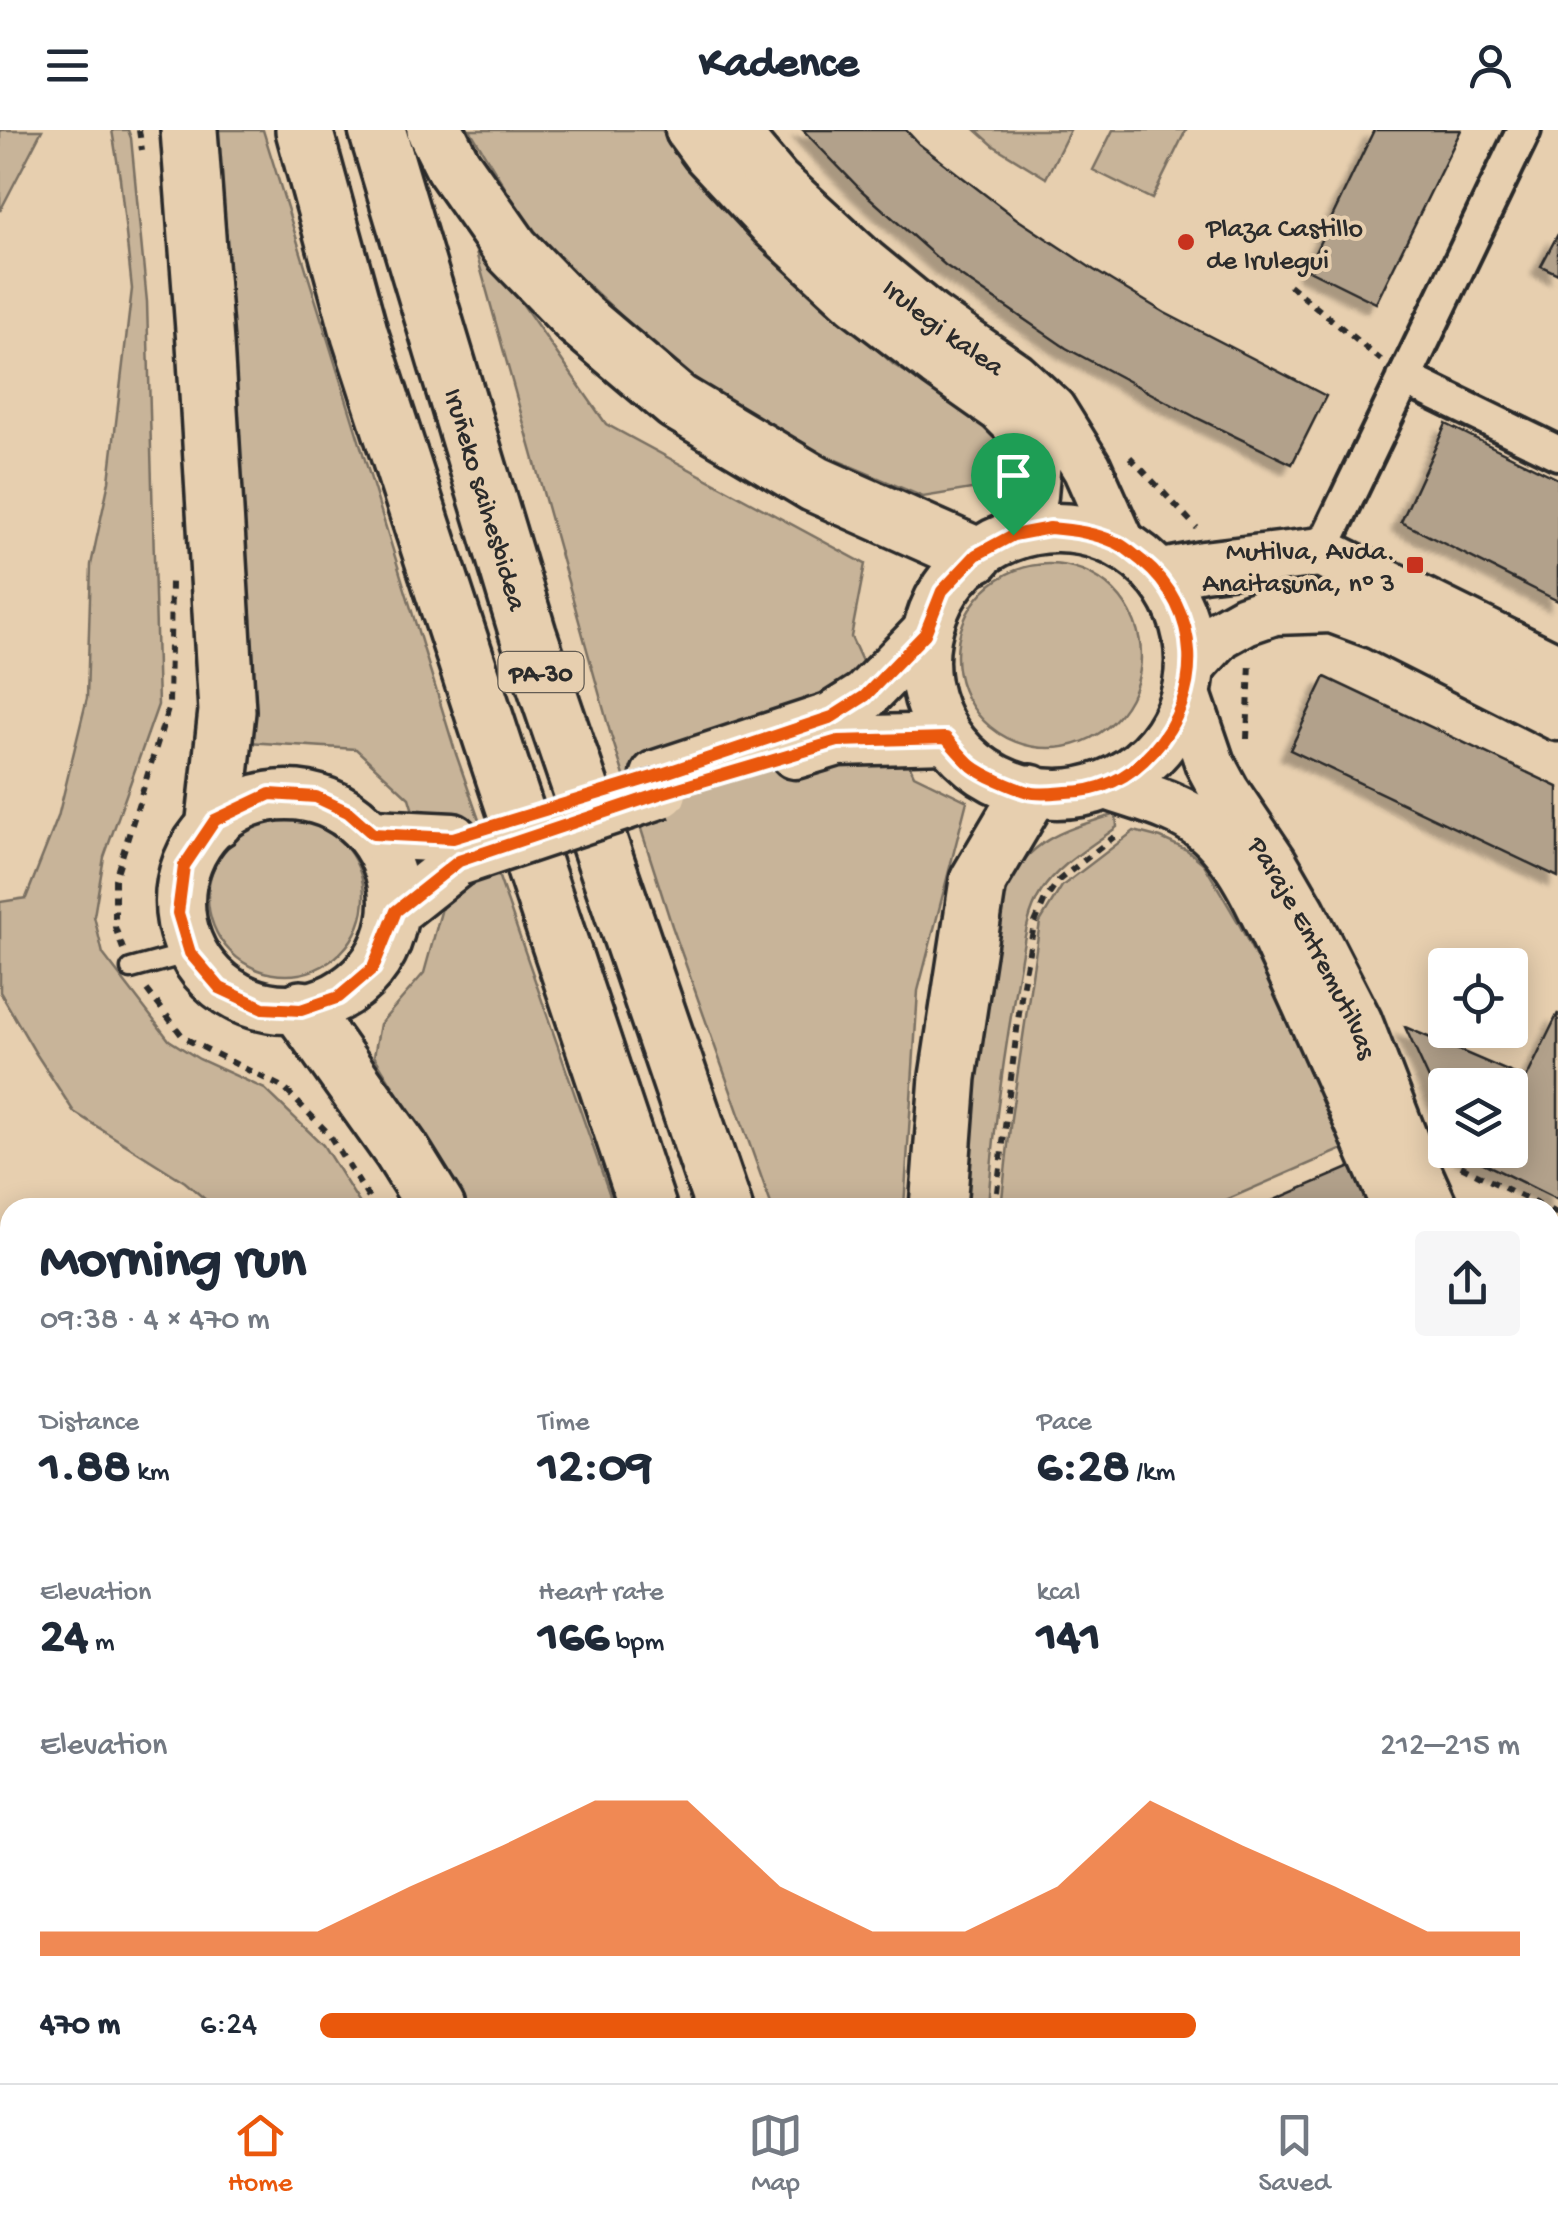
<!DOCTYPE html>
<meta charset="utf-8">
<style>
:root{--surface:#fff;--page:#f6f6f7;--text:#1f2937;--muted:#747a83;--line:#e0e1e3;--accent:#ea580c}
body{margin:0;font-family:"Gochi Hand",sans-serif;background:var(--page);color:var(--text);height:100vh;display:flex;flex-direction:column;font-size:38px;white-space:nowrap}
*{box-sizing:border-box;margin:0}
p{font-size:32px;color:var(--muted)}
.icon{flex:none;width:55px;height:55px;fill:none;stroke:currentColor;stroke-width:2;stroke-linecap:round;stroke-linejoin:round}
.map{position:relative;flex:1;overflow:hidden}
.sheet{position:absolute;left:0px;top:1068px;width:1560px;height:888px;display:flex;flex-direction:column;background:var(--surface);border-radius:30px 30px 0 0;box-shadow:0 5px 25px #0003}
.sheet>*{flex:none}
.tools{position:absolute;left:1428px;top:818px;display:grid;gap:20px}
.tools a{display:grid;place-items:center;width:100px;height:100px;border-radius:10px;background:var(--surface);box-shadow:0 5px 25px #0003;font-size:50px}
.pin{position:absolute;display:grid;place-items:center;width:85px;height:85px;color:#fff;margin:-102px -42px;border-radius:50% 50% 50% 0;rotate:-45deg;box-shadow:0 0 10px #0007}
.pin .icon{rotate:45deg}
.round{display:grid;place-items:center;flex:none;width:105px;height:105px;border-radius:10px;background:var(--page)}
.summary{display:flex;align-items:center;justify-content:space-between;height:170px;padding:0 40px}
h1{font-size:55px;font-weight:700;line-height:75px}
.metrics{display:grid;grid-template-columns:repeat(3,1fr);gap:15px;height:170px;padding:10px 40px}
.metrics div{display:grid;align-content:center}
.metrics b{font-size:50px;font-weight:700}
.metrics small{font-size:28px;font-weight:400}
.metrics p{font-size:28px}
.chart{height:280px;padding:20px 40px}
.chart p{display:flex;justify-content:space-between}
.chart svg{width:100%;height:180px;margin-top:10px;fill:var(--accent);opacity:.7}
ul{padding:0 40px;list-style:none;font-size:32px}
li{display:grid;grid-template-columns:160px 120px 1fr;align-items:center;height:75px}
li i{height:25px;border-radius:12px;background:var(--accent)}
header{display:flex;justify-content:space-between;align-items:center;height:130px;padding:0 40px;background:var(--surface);font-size:45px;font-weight:700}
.menu{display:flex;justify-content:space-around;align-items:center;height:140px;border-top:2px solid var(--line);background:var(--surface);font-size:28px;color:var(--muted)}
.menu a{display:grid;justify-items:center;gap:5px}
.menu .selected{color:var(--accent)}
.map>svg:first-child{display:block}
</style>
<header><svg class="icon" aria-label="menu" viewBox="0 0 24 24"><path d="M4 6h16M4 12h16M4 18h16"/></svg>Kadence<svg class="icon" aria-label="person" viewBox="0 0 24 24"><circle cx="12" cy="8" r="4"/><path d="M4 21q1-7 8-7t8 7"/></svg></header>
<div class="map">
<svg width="1558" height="1953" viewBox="0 0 1558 1953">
<defs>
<filter id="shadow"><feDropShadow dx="-9" dy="9" stdDeviation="2.5" flood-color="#0004"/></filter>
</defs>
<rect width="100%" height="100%" fill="#e7cfaf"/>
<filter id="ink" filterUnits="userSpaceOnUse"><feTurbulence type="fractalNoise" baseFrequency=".01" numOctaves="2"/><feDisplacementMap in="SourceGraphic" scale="20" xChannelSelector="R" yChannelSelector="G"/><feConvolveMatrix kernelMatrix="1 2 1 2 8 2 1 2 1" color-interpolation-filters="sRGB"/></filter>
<g filter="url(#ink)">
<path fill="#c8b499" stroke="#7a7062" stroke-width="2.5" d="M0,0h42l-42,81z
M112,0h16l3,8 16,164 11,403 -54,152 -10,59 9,38 66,86 30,19 66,30 58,56 39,62h-148l-29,-25 -111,-70 -39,-60 -35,-60v-90l26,-4 32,-81 29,-119 4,-133 18,-84 23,-192 -12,-111z
M212,0h51l193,624 158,453h-146l-94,-151 6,-32 44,-51 18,-65 -33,-110 -53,-49 -108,-7z
M470,0h192l56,73 176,162 106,65 -4,55 -73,12 -148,-63 -107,-75 -135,-125z
M976,0h94l-24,48 -52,-32z
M1113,0h73l-34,69 -59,-29z
M469,97l137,197 259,140 -14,73 63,138 53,26 -49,190 -14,216h-132l-100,-281 -62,-194z
M957 526a92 92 0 1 1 184 0a92 92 0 1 1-184 0Z
M1116,684l1,13c-25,19 -59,38 -76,65 -16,25 -18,59 -24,88 -13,75 -24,151 -29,227l-27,1 2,-61 40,-259c31,-51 59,-57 113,-74z
M208 767a78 78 0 1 1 156 0a78 78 0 1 1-156 0Z
M1134,701l27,7 26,12 17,14 34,58 63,124 42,103 -133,58 -209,1 10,-90 29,-196 22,-36z
M1113,1945h101l8,8h-106z
M1232,1945h91l-2,8h-79z
M1340,1945h131l1,8h-135z"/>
<path fill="#b2a18b" stroke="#2b2b2b" stroke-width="2.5" filter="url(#shadow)" d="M803,0h103l13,14 98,75 77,51 71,43 161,83 -34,68 -93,-45 -133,-71 -121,-83 -84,-75z
M1374,0h87l-85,173 -69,-34z
M1558,104v40l-17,-8z
M1446,294l112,55v122l-157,-79z
M1325,547l233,110v90l-268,-127z
M1558,883v187l-95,-47 -2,-3h49v-65h-65v29l-40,-87 121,52z
M1351,1037l18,41h-113z
M1558,1710v243h-86l-1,-8h79v-234z"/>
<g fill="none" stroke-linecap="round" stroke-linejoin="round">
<g stroke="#2b2b2b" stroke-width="25">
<path id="lane" d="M131,839l59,-16"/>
</g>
<g stroke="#2b2b2b" stroke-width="40">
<path id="street" d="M1404,248l154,75
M1321,422l203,-422"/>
</g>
<g stroke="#2b2b2b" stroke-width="55">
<g id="secondary">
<path d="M690,0l16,22 68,73 82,76 81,62 64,45 25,25 10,26 -3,37 -20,39"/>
<path id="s1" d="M732,0l44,52 88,81 67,55 83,58 37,34 36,58 34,76"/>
<circle cx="1057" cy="531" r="133"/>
<path d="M1158,445l45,-9 118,-14 237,117"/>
<path d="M1190,537l30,-33 25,-14 29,-10 58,-2 46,17 180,91"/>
<path id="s2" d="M1186,564l24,70 15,28 47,70 29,50 56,109 50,129 26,58"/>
<path d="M795,624l43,-13 108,-3"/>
<path d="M656,645l176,-58 33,-21 60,-62"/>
<path d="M1107,655c33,12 71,20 98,42 38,30 63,93 83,136 38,81 73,163 109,245"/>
<circle cx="287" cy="772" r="107"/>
<path d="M373,704l80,4"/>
<path d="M396,781l63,-50"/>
<path d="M1550,1313l8,12"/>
<path d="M1550,1412l8,-6"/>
<path d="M1550,1511l8,7"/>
</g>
</g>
<g stroke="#2b2b2b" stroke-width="62">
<g id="highway">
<path d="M189,0l16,213 22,368 -12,109"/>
<path d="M304,0l56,205 138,423 150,450"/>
<path id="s3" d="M377,0l151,504 196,574"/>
<path d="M435,0l18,36 59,84 66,68 99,84 138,82 160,71"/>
<path d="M301,879l100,141 36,58"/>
<path d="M938,1078l10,-131 30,-196 52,-88"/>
<path d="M941,1945l3,8"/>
<path d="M982,1945l4,8"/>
<path d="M1057,1945l4,8"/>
</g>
</g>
<path stroke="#2b2b2b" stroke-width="6" stroke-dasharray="8 8" stroke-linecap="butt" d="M139,0l3,20
M1289,155l92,75
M1130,327l67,71
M1247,609l3,-77
M123,819l-8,-22v-48l54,-173 2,-124
M147,860l37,48 100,50 44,45 47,75
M1461,1036l84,42
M995,1078l27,-219 12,-64 10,-23 15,-22 60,-47
M1550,1080l8,4
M0,1254l10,1
M1550,1259l8,8
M834,1945l4,8
M1224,1945l10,8
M1329,1953l2,-8"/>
<use href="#lane" stroke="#e7cfaf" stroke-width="18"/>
<use href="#street" stroke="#e7cfaf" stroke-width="32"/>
<use href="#secondary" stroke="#e7cfaf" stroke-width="48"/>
<use href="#highway" stroke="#e7cfaf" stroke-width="55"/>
<g stroke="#2b2b2b" stroke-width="55" stroke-linecap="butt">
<path id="secondary-bridge" d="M459,731l203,-68"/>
</g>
<use href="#secondary-bridge" stroke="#e7cfaf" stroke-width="48"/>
</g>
</g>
<g fill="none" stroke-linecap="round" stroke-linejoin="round" filter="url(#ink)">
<g stroke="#fff" stroke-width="20">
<path id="route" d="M1050,398c24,2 45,5 67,15 9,4 17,12 25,18 60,49 62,134 11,190 -23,26 -52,41 -87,41 -12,1 -27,3 -38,0 -14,-4 -45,-17 -56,-26 -9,-8 -18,-19 -26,-28l-108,3 -176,52 -203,68 -63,50 -23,57 -34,29 -38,13 -38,-2 -43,-20 -30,-35 -12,-40 6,-47 31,-46 55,-26 46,3 32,15 25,22 80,4 203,-62 176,-59 33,-21 60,-62 17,-43 34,-36 37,-20z"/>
</g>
<use href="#route" stroke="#ea580c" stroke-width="12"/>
</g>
<g fill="#c8321e" stroke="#e7cfaf" stroke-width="4">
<circle cx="1186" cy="112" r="10"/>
<rect x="1405" y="425" width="20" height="20" rx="5"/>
</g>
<g text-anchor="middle" stroke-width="8" stroke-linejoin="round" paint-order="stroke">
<rect fill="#e7cfaf" stroke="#635c53" stroke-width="2.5" x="498.5" y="522" width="85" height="40" rx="8"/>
<g font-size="25" font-weight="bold" fill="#2b2b2b">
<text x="541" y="551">PA-30</text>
</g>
<g font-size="28" fill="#2b2b2b" stroke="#e7cfaf" text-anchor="start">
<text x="1206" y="106">Plaza Castillo<tspan x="1206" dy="32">de Irulegui</tspan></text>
<text x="1395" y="429" text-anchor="end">Mutilva, Avda.<tspan x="1395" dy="32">Anaitasuna, nº 3</tspan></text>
</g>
<g font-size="28" fill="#2b2b2b" stroke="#e7cfaf">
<text dy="10" stroke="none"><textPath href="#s1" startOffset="290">Irulegi kalea</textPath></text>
<text dy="10" stroke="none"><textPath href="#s3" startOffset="385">Iruñeko saihesbidea</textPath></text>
<text dy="10" stroke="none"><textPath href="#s2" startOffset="285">Paraje Entremutilvas</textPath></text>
</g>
</g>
</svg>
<div class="tools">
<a><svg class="icon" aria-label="locate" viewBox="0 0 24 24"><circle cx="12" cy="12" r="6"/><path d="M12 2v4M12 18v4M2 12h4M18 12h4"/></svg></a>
<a><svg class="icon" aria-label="layers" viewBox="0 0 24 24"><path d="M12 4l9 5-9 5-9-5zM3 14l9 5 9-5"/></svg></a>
</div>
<div class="pin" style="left:1013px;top:405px;background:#1e9e55"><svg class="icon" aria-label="arrive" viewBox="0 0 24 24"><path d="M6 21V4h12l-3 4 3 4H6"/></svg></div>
<section class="sheet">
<div class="summary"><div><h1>Morning run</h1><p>09:38 · 4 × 470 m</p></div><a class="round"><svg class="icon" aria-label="share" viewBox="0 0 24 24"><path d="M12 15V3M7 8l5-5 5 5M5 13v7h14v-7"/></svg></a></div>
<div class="metrics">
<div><p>Distance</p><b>1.88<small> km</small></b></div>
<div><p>Time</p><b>12:09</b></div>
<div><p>Pace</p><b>6:28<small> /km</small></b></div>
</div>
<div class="metrics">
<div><p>Elevation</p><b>24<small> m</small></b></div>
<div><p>Heart rate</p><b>166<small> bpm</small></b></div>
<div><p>kcal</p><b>141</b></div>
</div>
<div class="chart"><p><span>Elevation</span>212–215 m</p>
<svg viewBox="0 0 160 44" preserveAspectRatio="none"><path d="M0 44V38L10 38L20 38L30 38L40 27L50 17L60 6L70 6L80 27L90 38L100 38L110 27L120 6L130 17L140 27L150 38L160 38V44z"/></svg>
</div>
<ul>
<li><b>470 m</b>6:24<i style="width:73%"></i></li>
</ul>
</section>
</div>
<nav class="menu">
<a class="selected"><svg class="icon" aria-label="home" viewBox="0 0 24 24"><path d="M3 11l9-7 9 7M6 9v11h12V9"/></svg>Home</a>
<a><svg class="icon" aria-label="map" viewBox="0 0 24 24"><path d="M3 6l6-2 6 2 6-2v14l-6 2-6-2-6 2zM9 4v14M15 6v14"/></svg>Map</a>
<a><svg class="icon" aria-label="saved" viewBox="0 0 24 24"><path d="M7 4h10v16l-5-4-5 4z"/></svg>Saved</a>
</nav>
